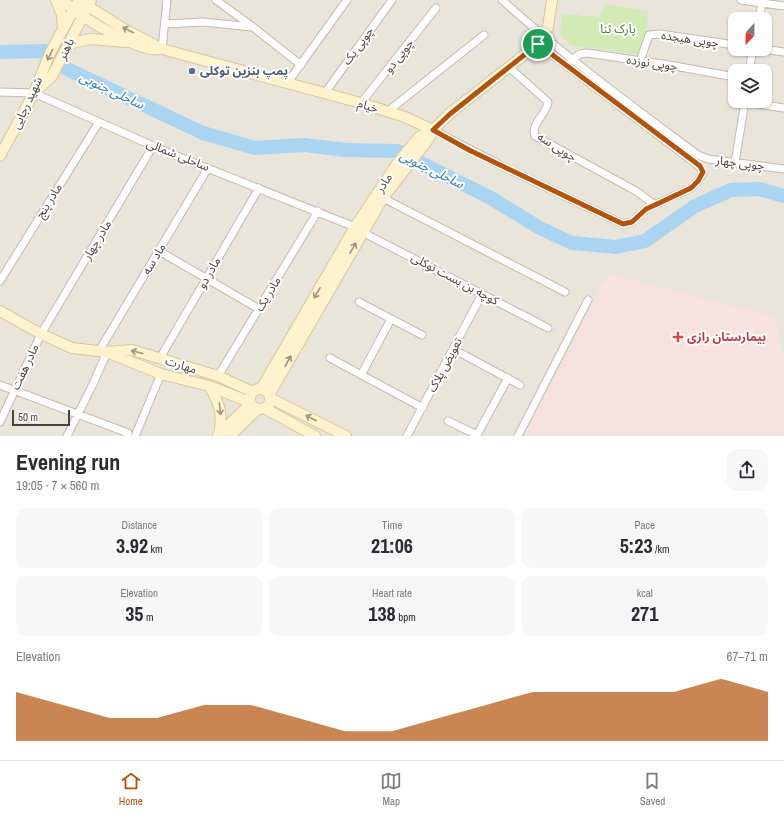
<!DOCTYPE html>
<meta charset="utf-8">
<style>
:root{--surface:#fff;--page:#f7f7f7;--text:#2b2b33;--muted:#7c7c81;--line:#e1e1e2;--accent:#b45309}
body{margin:0;font-family:"Archivo Narrow","Noto Sans Arabic",sans-serif;background:var(--page);color:var(--text);height:100vh;display:flex;flex-direction:column;font-size:15px;white-space:nowrap}
*{box-sizing:border-box;margin:0}
p{font-size:13px;color:var(--muted)}
.icon{flex:none;width:22px;height:22px;fill:none;stroke:currentColor;stroke-width:2;stroke-linecap:round;stroke-linejoin:round}
.map{position:relative;height:436px;overflow:hidden}
.details{display:flex;flex-direction:column;background:var(--surface);flex:1}
.details>*{flex:none}
.needle{width:26px;rotate:202deg}
.fabs{position:absolute;left:728px;top:12px;display:grid;gap:8px}
.fabs a{display:grid;place-items:center;width:44px;height:44px;border-radius:8px;background:var(--surface);box-shadow:0 1px 3px #0004;font-size:20px}
.scale{position:absolute;left:12px;bottom:10px;width:58px;box-sizing:border-box;padding-left:4px;border:2px solid #4b4439;border-top:0;font-size:11px;line-height:14px;white-space:nowrap;color:#4b4439;-webkit-text-stroke:3px #fff;paint-order:stroke}
.pin{position:absolute;display:grid;place-items:center;width:34px;height:34px;color:#fff;margin:-17px;border:2px solid #fff;border-radius:50%;box-shadow:0 1px 4px #0007}
.round{display:grid;place-items:center;flex:none;width:42px;height:42px;border-radius:12px;background:var(--page)}
.headline{display:flex;align-items:center;justify-content:space-between;height:68px;padding:0 16px}
h1{font-size:22px;font-weight:700;line-height:30px}
.metrics{display:grid;grid-template-columns:repeat(3,1fr);gap:6px;height:68px;padding:4px 16px}
.metrics div{display:grid;align-content:center;border-radius:10px;background:var(--page);text-align:center}
.metrics b{font-size:20px;font-weight:700}
.metrics small{font-size:11px;font-weight:400}
.metrics p{font-size:11px}
.chart{height:112px;padding:8px 16px}
.chart p{display:flex;justify-content:space-between}
.chart svg{width:100%;height:72px;margin-top:4px;fill:var(--accent);opacity:.7}
.tab-bar{display:flex;justify-content:space-around;align-items:center;height:56px;border-top:1px solid var(--line);background:var(--surface);font-size:11px;color:var(--muted)}
.tab-bar a{display:grid;justify-items:center;gap:2px}
.tab-bar .selected{color:var(--accent)}
.map>svg:first-child{display:block}
</style>
<div class="map">
<svg width="784" height="436" viewBox="0 0 784 436">
<rect width="100%" height="100%" fill="#f6f3ec"/>
<path fill="#eae5da" fill-rule="evenodd" d="M0,0h784v436h-784zM735,19h30v30h-30zM735,71h30v30h-30z"/>
<path fill="#f6e3e0" d="M608,274l167,43 9,39v80h-259z"/>
<path fill="#d2eab5" d="M606,4l42,7 -1,17 -8,27 -69,-10 -10,-10 2,-21 37,3z"/>
<g fill="none" stroke-linecap="round" stroke-linejoin="round">
<path stroke="#a9d4f2" stroke-width="14" d="M0,52l46,-1 19,17 138,65 52,15 49,-3 42,5 51,1 92,46 51,31 32,15 44,4 29,-6 50,-35 36,-16 28,-1 25,7"/>
<g stroke="#c2bbae" stroke-width="9">
<path id="street" d="M216,0l37,27 48,38
M502,0c62,56 129,105 196,155l10,4 76,10
M741,0l43,6
M759,19l3,-16
M165,24l38,-2 49,5
M162,49l5,-49
M763,49l21,3
M571,60l9,-6 7,-1 82,12 66,12
M640,61l9,-26 11,-1 75,11
M510,68l38,34c-1,12 -18,22 -13,34l101,55 19,14
M749,71l4,-22
M288,82l59,-82
M0,92l34,1 128,57 193,77
M325,93l67,-93
M745,102l39,6
M361,103l75,-95
M387,112l97,-77
M433,130l73,38 117,56 9,-2 14,-13 45,-21 7,-7 5,-8 -3,-6 -162,-123
M735,163l10,-62
M383,198l182,94
M362,232l186,96
M159,251l100,58
M0,281l99,-159
M359,302l63,33
M453,349l67,36
M99,351l109,-183
M160,358l99,-170
M330,358l93,50
M361,375l30,-56
M218,376l100,-165
M0,385l128,48 -1,3
M448,421l29,14 31,-57
M0,422l41,-88 112,-188
M67,436l26,-52 14,-32
M135,436l26,-62
M407,436l75,-142
M518,436l70,-136"/>
</g>
<g stroke="#d6c79b" stroke-width="12">
<path id="secondary" d="M56,0l6,15 1,14
M62,0c19,17 60,42 85,48 4,2 10,1 15,1l199,54 44,14 28,13
M83,3l41,26 38,20
M68,44l22,-5 36,3
M35,92l17,-16 39,-76
M0,156l34,-63 16,-40 29,-53
M0,311l41,23 31,14 35,4
M209,386c11,18 14,27 10,49
M261,389l94,-162 41,-62 23,-28 14,-7 16,-16 89,-70 10,-17 4,-27
M250 399a10 10 0 1 1 20 0a10 10 0 1 1-20 0Z
M269,395l114,-197 44,-57 6,-11
M270,398l76,38
M250,402l-41,-16 -48,-12 -54,-22 25,-2 86,26 35,16
M264,408l51,28
M218,435l33,-32
M230,436l28,-27"/>
</g>
<use href="#street" stroke="#fff" stroke-width="7"/>
<use href="#secondary" stroke="#fff3cd" stroke-width="10"/>
</g>
<defs><path id="oneway-shaft" d="M-6 0H5M1.5-3L5.5 0L1.5 3" fill="none" stroke-width="1.6" stroke-linecap="round" stroke-linejoin="round"/></defs>
<g stroke="#9c937c">
<use href="#oneway-shaft" transform="translate(128 30) rotate(-153)"/>
<use href="#oneway-shaft" transform="translate(50 55) rotate(117)"/>
<use href="#oneway-shaft" transform="translate(353 248) rotate(-60)"/>
<use href="#oneway-shaft" transform="translate(317 293) rotate(120)"/>
<use href="#oneway-shaft" transform="translate(137 352) rotate(-166)"/>
<use href="#oneway-shaft" transform="translate(288 361) rotate(-61)"/>
<use href="#oneway-shaft" transform="translate(220 409) rotate(84)"/>
<use href="#oneway-shaft" transform="translate(311 418) rotate(-153)"/>
</g>
<g fill="none" stroke-linecap="round" stroke-linejoin="round">
<g stroke="#fff" stroke-width="8">
<path id="route" d="M538,44l162,122 3,6 -5,9 -7,7 -36,17 -9,4 -14,13 -9,2 -154,-74 -36,-20 17,-16z"/>
</g>
<use href="#route" stroke="#b45309" stroke-width="5"/>
</g>
<circle fill="#5c6f8a" stroke="#fff" stroke-width="1.5" cx="192" cy="71" r="4"/>
<path fill="#e0444e" stroke="#fff" stroke-width="1.5" d="M676 331h4v4h4v4h-4v4h-4v-4h-4v-4h4z"/>
<g text-anchor="middle" stroke-width="4" stroke-linejoin="round" paint-order="stroke">
<g font-size="12" fill="#4a7f2a" stroke="#fff">
<text x="618" y="33">پارک ثنا</text>
</g>
<g font-size="12" fill="#4b4439" stroke="#fff">
<text transform="translate(690 39) rotate(8)" y="4">چوپی هیجده</text>
<text transform="translate(358 46) rotate(-54)" y="4">چوپی یک</text>
<text transform="translate(66 49) rotate(-64)" y="4">باهنر</text>
<text transform="translate(399 56) rotate(-52)" y="4">چوپی دو</text>
<text transform="translate(652 63) rotate(8)" y="4">چوپی نوزده</text>
<text transform="translate(27 103) rotate(-65)" y="4">شهید رجایی</text>
<text transform="translate(368 106) rotate(17)" y="4">خیام</text>
<text transform="translate(557 147) rotate(32)" y="4">چوپی سه</text>
<text transform="translate(178 155) rotate(22)" y="4">ساحلی شمالی</text>
<text transform="translate(740 163) rotate(7)" y="4">چوپی چهار</text>
<text transform="translate(384 183) rotate(-57)" y="4">مادر</text>
<text transform="translate(49 201) rotate(-58)" y="4">مادر پنج</text>
<text transform="translate(97 240) rotate(-59)" y="4">مادر چهار</text>
<text transform="translate(154 259) rotate(-59)" y="4">ماد سه</text>
<text transform="translate(209 273) rotate(-60)" y="4">مادر دو</text>
<text transform="translate(455 279) rotate(28)" y="4">کوچه بن بست توکلی</text>
<text transform="translate(268 294) rotate(-59)" y="4">مادر یک</text>
<text transform="translate(181 365) rotate(17)" y="4">مهارت</text>
<text transform="translate(445 365) rotate(-62)" y="4">تعویض پلاک</text>
<text transform="translate(25 367) rotate(-65)" y="4">مادر هفت</text>
</g>
<g font-size="12" font-weight="bold" fill="#4e5e75" stroke="#fff" text-anchor="start">
<text x="200" y="75">پمپ بنزین توکلی</text>
</g>
<g font-size="12" font-weight="bold" fill="#be3a42" stroke="#fff" text-anchor="start">
<text x="687" y="341">بیمارستان رازی</text>
</g>
<g font-size="13" font-style="italic" fill="#2e7ab2" stroke="#fff">
<text transform="translate(112 90) rotate(25)" y="5">ساحلی جنوبی</text>
<text transform="translate(432 169) rotate(26)" y="5">ساحلی جنوبی</text>
</g>
</g>
</svg>
<div class="fabs">
<a><svg class="needle" viewBox="-14 -14 28 28"><path d="M0-13l5 13h-10z" fill="#e53935"/><path d="M0 13l5-13h-10z" fill="#7c7c81"/></svg></a>
<a><svg class="icon" aria-label="layers" viewBox="0 0 24 24"><path d="M12 4l9 5-9 5-9-5zM3 14l9 5 9-5"/></svg></a>
</div>
<div class="scale">50 m</div>
<div class="pin" style="left:538px;top:44px;background:#1e9e55"><svg class="icon" aria-label="arrive" viewBox="0 0 24 24"><path d="M6 21V4h12l-3 4 3 4H6"/></svg></div>
</div>
<section class="details">
<div class="headline"><div><h1>Evening run</h1><p>19:05 · 7 × 560 m</p></div><a class="round"><svg class="icon" aria-label="share" viewBox="0 0 24 24"><path d="M12 15V3M7 8l5-5 5 5M5 13v7h14v-7"/></svg></a></div>
<div class="metrics">
<div><p>Distance</p><b>3.92<small> km</small></b></div>
<div><p>Time</p><b>21:06</b></div>
<div><p>Pace</p><b>5:23<small> /km</small></b></div>
</div>
<div class="metrics">
<div><p>Elevation</p><b>35<small> m</small></b></div>
<div><p>Heart rate</p><b>138<small> bpm</small></b></div>
<div><p>kcal</p><b>271</b></div>
</div>
<div class="chart"><p><span>Elevation</span>67–71 m</p>
<svg viewBox="0 0 160 44" preserveAspectRatio="none"><path d="M0 44V14L10 22L20 30L30 30L40 22L50 22L60 30L70 38L80 38L90 30L100 22L110 14L120 14L130 14L140 14L150 6L160 14V44z"/></svg>
</div>
</section>
<nav class="tab-bar">
<a class="selected"><svg class="icon" aria-label="home" viewBox="0 0 24 24"><path d="M3 11l9-7 9 7M6 9v11h12V9"/></svg>Home</a>
<a><svg class="icon" aria-label="map" viewBox="0 0 24 24"><path d="M3 6l6-2 6 2 6-2v14l-6 2-6-2-6 2zM9 4v14M15 6v14"/></svg>Map</a>
<a><svg class="icon" aria-label="saved" viewBox="0 0 24 24"><path d="M7 4h10v16l-5-4-5 4z"/></svg>Saved</a>
</nav>
